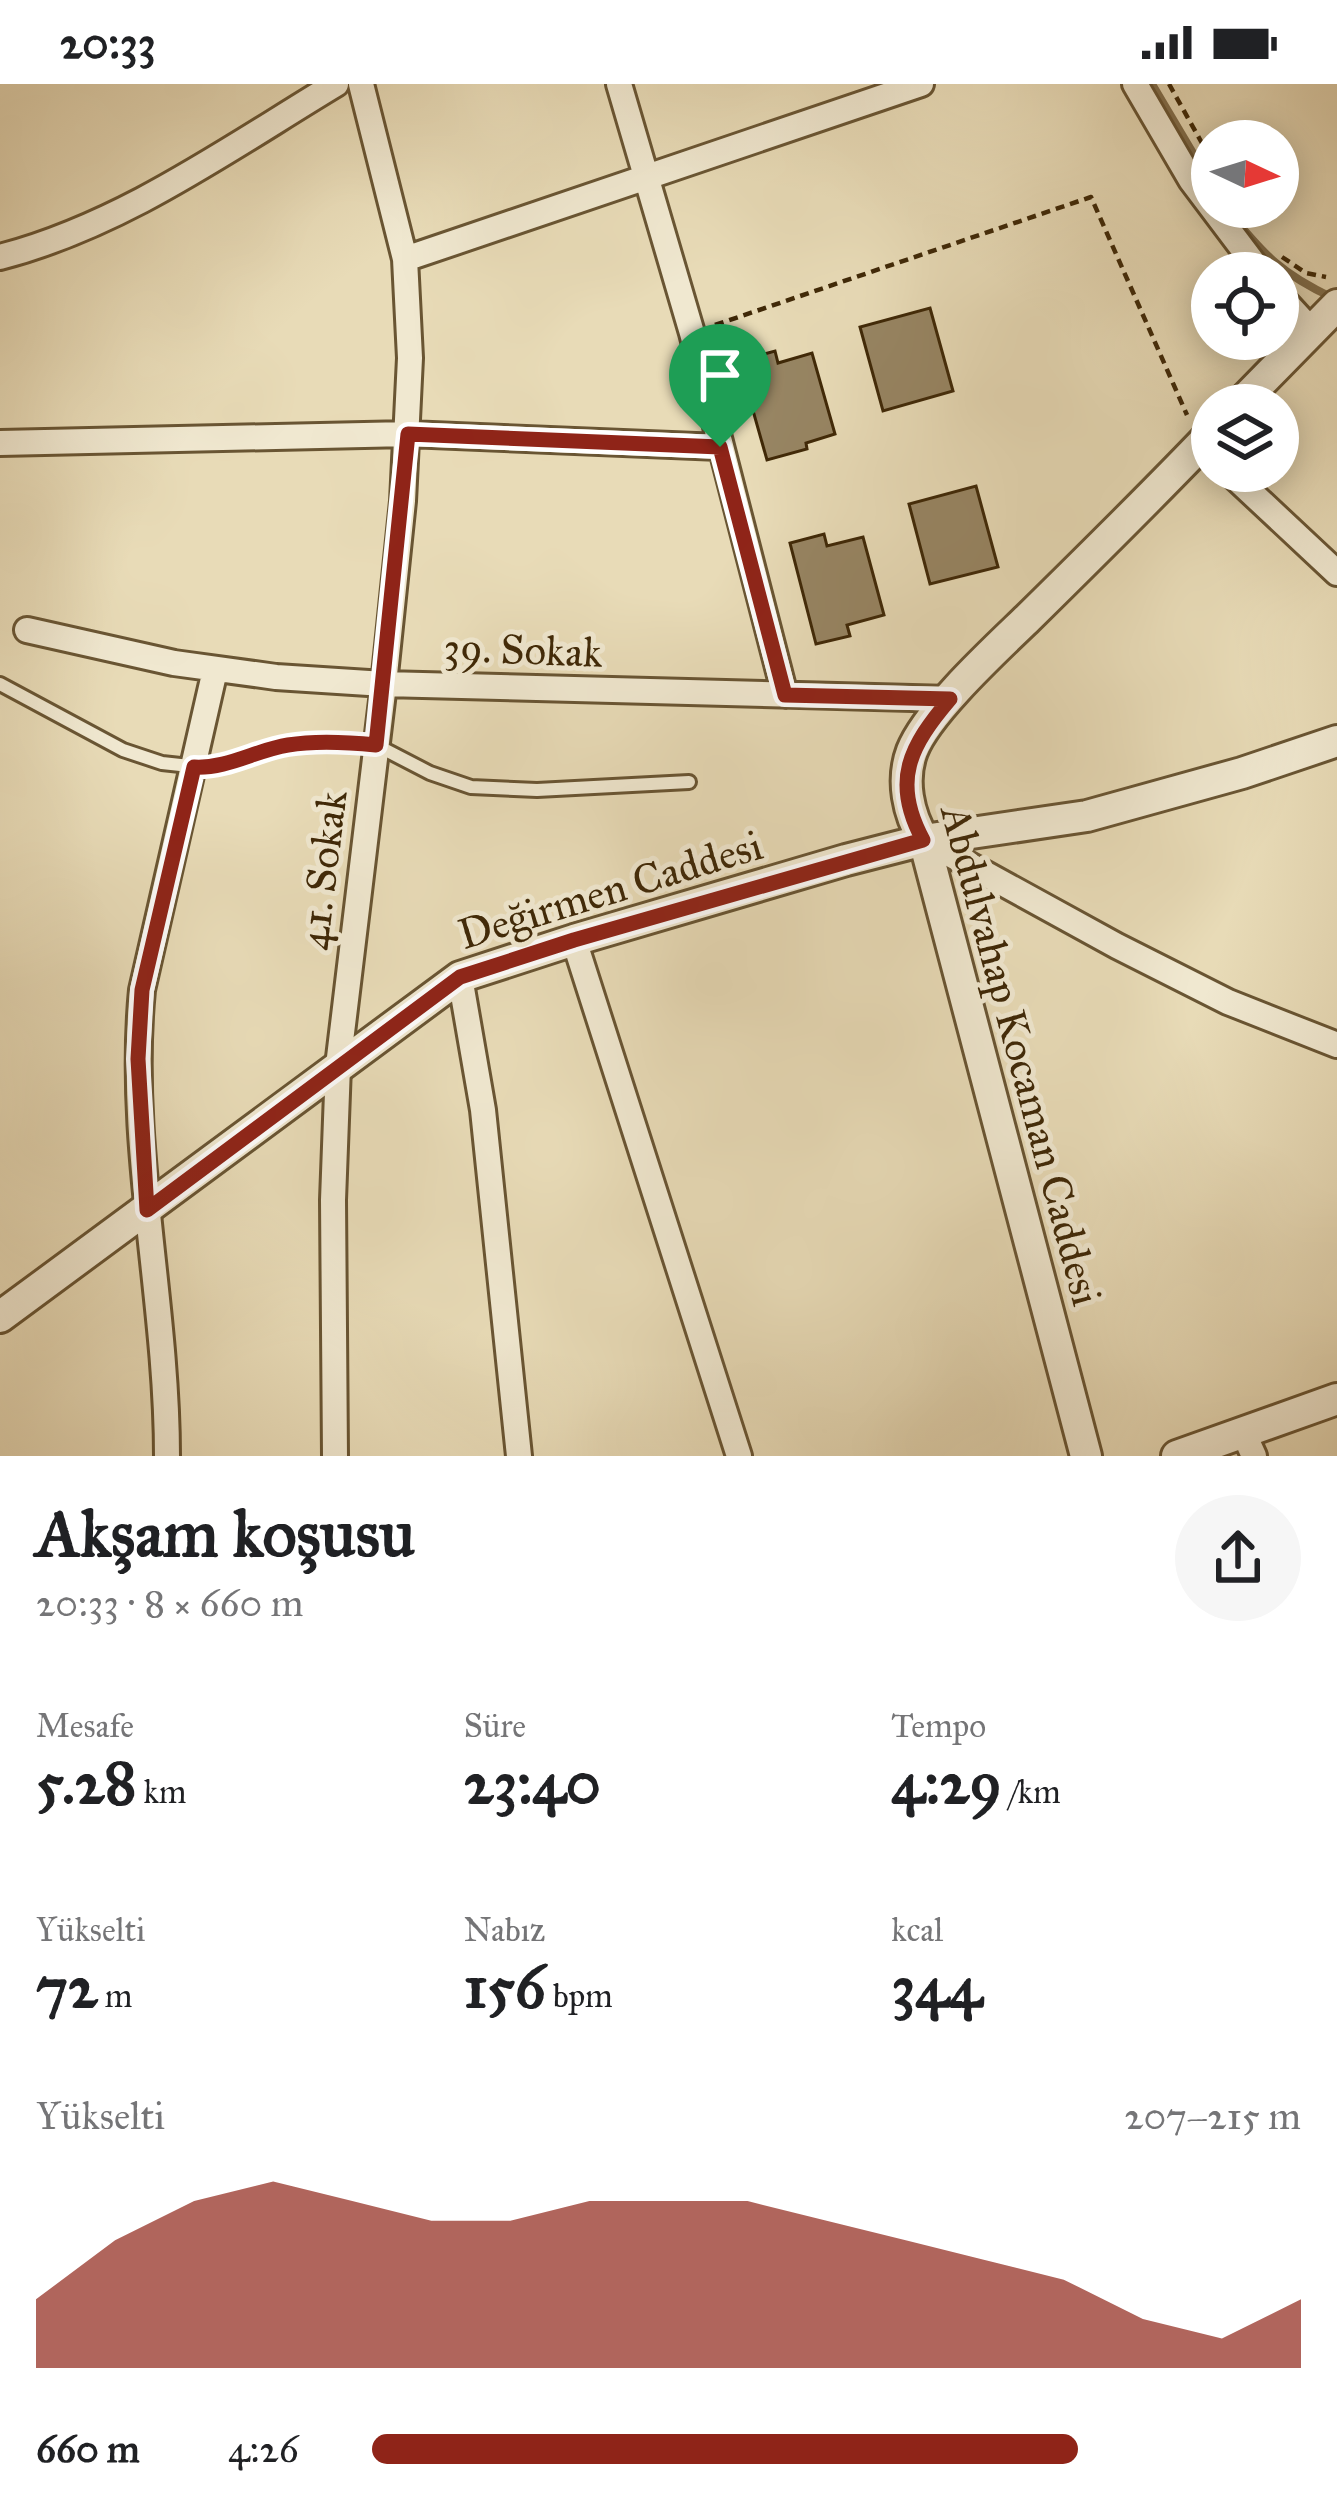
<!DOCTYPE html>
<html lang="tr">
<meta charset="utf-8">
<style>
:root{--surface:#fff;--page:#f6f6f6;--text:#202124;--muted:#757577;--accent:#8f2418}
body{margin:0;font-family:"IM FELL Great Primer",serif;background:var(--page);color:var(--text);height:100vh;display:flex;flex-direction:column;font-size:45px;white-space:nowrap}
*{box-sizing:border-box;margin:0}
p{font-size:39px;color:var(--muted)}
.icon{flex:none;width:66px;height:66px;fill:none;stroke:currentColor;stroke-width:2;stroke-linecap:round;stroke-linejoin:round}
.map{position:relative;height:1372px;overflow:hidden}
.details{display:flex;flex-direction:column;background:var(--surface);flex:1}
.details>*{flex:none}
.needle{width:78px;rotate:94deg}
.buttons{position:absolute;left:1191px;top:36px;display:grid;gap:24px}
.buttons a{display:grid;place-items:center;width:108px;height:108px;border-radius:50%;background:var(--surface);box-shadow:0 6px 30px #0003;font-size:60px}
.pin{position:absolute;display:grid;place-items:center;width:102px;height:102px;color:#fff;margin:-123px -51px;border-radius:50% 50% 50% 0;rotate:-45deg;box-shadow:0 0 12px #0007}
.pin .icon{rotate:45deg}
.round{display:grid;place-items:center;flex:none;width:126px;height:126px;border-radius:63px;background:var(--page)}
.headline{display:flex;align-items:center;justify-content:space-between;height:204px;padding:0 36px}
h1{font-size:66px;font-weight:700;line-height:90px}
.metrics{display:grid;grid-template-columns:repeat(3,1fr);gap:18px;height:204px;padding:12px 36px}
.metrics div{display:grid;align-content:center}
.metrics b{font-size:60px;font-weight:700}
.metrics small{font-size:33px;font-weight:400}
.metrics p{font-size:33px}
.chart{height:336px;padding:24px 36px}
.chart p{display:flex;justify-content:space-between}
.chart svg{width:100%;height:216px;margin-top:12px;fill:var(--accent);opacity:.7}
ul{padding:0 36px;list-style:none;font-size:39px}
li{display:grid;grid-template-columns:192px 144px 1fr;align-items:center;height:90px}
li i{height:30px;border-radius:15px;background:var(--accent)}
.status{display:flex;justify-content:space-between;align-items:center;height:84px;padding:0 60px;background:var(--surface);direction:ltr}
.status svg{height:33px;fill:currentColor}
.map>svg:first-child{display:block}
</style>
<div class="status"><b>20:33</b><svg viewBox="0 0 49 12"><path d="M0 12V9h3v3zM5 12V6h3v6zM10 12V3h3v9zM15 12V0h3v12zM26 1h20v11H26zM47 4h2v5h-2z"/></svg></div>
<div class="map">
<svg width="1337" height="1372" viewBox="0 0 1337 1372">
<rect width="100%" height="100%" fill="#e8dbb7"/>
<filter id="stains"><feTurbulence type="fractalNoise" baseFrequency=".00167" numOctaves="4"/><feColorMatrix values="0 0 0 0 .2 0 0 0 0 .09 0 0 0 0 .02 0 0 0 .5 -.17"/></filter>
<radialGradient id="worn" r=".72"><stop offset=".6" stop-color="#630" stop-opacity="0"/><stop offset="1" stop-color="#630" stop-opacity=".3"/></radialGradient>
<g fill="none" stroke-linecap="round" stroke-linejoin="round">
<path stroke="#826f4d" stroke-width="8" d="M1152,0l60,101
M1230,129c35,43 52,61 103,85"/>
</g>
<path fill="#978563" stroke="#3f2807" stroke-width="3" d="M930,224l23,83 -70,20 -23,-84z
M775,267l3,12 34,-10 23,81 -29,9 1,6 -40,11 -28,-99z
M976,402l22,81 -68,17 -21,-80z
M824,450l3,12 36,-9 21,78 -37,10 3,11 -34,8 -26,-101z"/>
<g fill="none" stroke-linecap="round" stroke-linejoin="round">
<g stroke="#695533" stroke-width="18">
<path id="service" d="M0,600l123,66 39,13 46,5 79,-23 66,-2 23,2 54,28 41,14 66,3 152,-8"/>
</g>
<g stroke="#695533" stroke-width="30">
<path id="minor" d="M619,0l73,249 93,362
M1135,0l56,96 70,93
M0,173c123,-32 228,-108 336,-173
M405,175l516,-175
M1278,210l33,36
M0,359l408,-9 312,13
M1228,387l109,102
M27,546l147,33 102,14 108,7 566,15
M924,756l193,106 111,56 109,43
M574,856l165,516
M460,893l23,133 36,346
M1244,1350l10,22
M167,1372c0,-156 -40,-310 -25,-466l73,-320
M335,1372l-2,-256 5,-134 46,-382 19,-183 7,-143 -5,-99 -44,-175"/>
</g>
<g stroke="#695533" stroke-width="36">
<path id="tertiary" d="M1239,321l98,-100
M0,1233l460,-340 114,-37 272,-80 78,-20 163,-24 155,-43 95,-32
M1086,1372l-162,-616c-16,-26 -23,-60 -12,-89 15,-39 85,-103 116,-133 62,-61 124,-122 184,-185
M1177,1372l160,-57"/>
</g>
<path stroke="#3f2807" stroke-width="4.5" stroke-dasharray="9 6" stroke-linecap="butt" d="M1169,0l34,61
M1282,173l24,16 20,4
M715,241l376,-128 96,218"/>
<use href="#service" stroke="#f0e8d0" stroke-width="12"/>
<use href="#minor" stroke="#f0e8d0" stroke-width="24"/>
<use href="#tertiary" stroke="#f0e8d0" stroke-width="30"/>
</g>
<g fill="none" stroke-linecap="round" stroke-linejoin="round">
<g stroke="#fff" stroke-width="24">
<path id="route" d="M408,350l312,13 65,248 165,4c-40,47 -59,82 -27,141l-349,100 -114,37 -313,233 -9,-151 4,-69 52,-223c33,2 62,-17 94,-22 29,-5 59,-3 88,0z"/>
</g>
<use href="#route" stroke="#8f2418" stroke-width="15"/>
</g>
<g text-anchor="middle" stroke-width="10" stroke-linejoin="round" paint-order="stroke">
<g font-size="42" fill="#3f2807" stroke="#f0e8d0">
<text transform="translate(523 565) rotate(2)" y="15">39. Sokak</text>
<text transform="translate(322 786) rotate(-83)" y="15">41. Sokak</text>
<text transform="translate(610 805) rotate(-17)" y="15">Değirmen Caddesi</text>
<text transform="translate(1022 971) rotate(75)" y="15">Abdulvahap Kocaman Caddesi</text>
</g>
</g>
<rect width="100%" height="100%" filter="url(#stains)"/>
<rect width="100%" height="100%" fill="url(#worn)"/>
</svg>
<div class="buttons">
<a><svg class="needle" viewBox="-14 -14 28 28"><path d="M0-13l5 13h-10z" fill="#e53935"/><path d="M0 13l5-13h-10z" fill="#757577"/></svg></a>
<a><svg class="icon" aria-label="locate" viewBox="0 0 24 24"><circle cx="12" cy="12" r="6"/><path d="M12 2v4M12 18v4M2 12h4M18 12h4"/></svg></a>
<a><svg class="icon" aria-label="layers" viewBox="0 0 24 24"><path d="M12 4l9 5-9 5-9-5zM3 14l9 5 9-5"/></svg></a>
</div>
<div class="pin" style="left:720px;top:363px;background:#1e9e55"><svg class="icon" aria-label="arrive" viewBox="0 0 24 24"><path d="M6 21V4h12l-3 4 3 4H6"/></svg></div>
</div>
<section class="details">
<div class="headline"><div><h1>Akşam koşusu</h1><p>20:33 · 8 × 660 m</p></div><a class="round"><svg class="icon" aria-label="share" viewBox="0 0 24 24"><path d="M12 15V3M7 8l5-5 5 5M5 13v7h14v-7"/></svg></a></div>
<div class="metrics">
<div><p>Mesafe</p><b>5.28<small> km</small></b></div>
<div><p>Süre</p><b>23:40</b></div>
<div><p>Tempo</p><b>4:29<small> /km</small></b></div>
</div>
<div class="metrics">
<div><p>Yükselti</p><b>72<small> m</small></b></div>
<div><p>Nabız</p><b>156<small> bpm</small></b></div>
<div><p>kcal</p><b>344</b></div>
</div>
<div class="chart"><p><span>Yükselti</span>207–215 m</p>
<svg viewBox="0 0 160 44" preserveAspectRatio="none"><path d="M0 44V30L10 18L20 10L30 6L40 10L50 14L60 14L70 10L80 10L90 10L100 14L110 18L120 22L130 26L140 34L150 38L160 30V44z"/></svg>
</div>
<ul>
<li><b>660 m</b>4:26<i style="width:76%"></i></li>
</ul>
</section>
